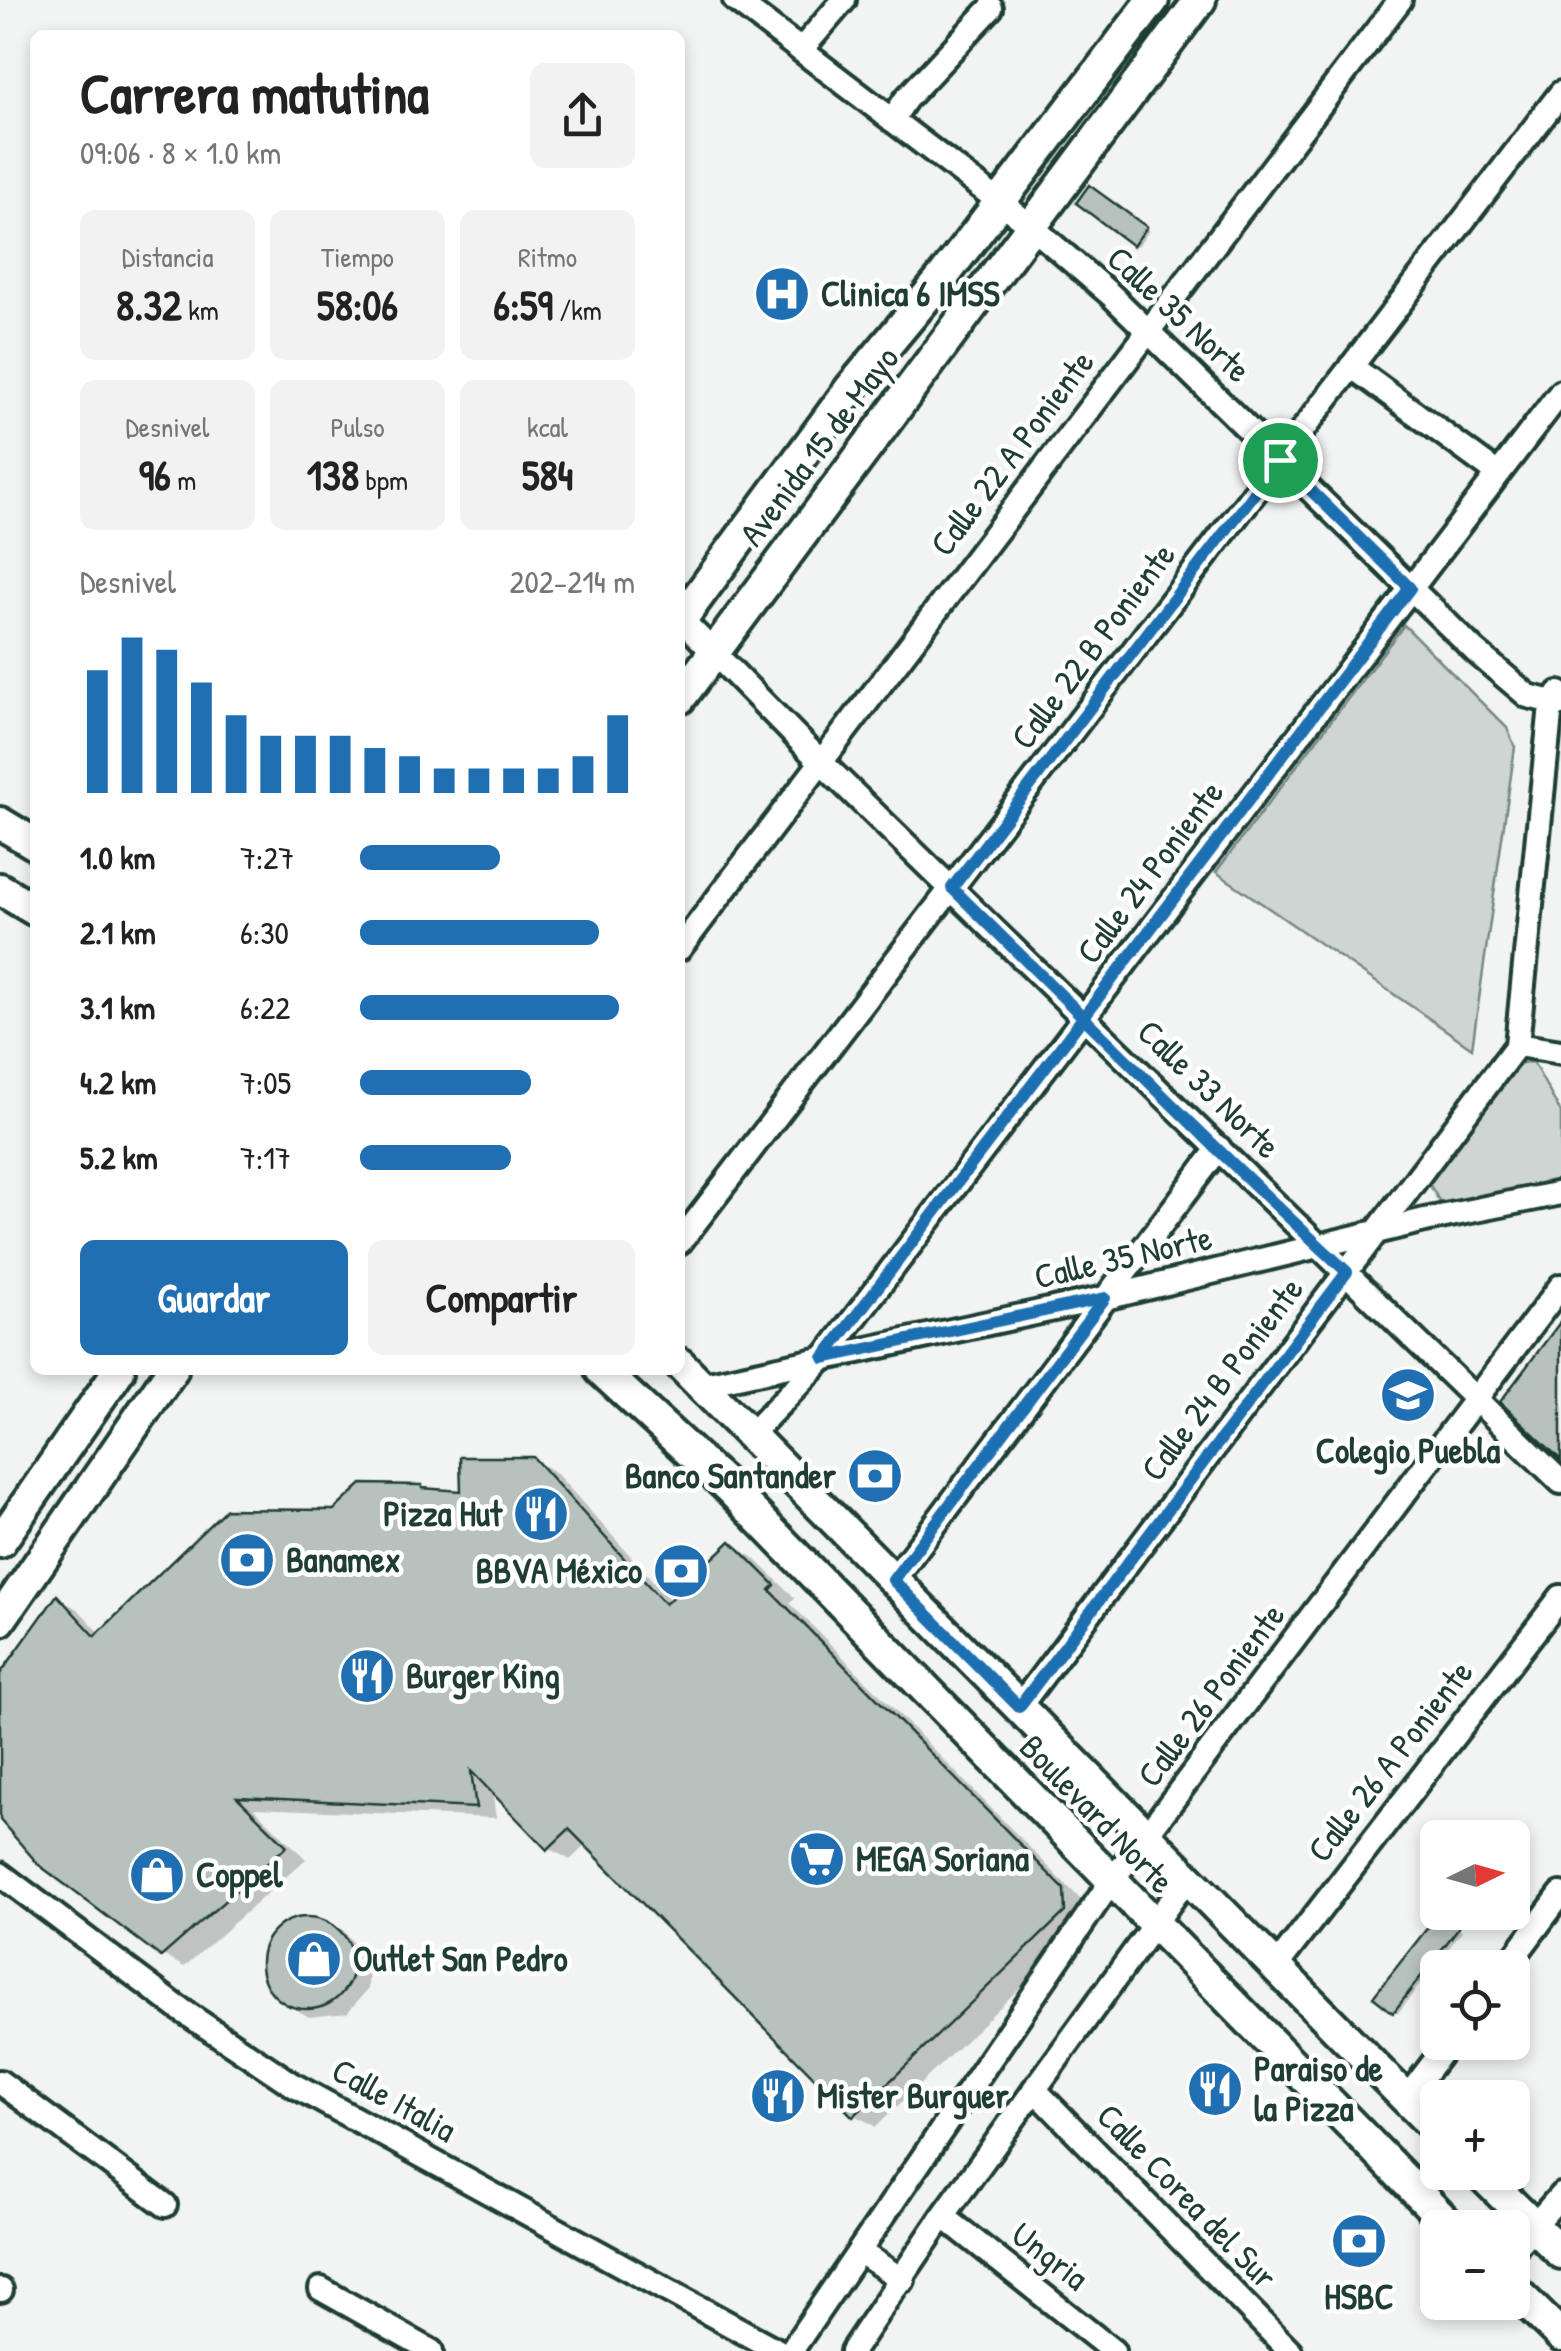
<!DOCTYPE html>
<html lang="es">
<meta charset="utf-8">
<style>
:root{--surface:#fff;--page:#f2f2f2;--text:#222;--muted:#767676;--accent:#1f6fb2}
body{margin:0;font-family:"Patrick Hand",sans-serif;background:var(--page);color:var(--text);height:100vh;display:flex;flex-direction:column;font-size:38px;white-space:nowrap}
*{box-sizing:border-box;margin:0}
p{font-size:32px;color:var(--muted)}
.icon{flex:none;width:55px;height:55px;fill:none;stroke:currentColor;stroke-width:2;stroke-linecap:round;stroke-linejoin:round}
.map{position:relative;flex:1;overflow:hidden}
.side{position:absolute;left:30px;top:30px;width:655px;height:1345px;display:flex;flex-direction:column;background:var(--surface);border-radius:15px;box-shadow:0 5px 15px #0003}
.side>*{flex:none}
.needle{width:65px;rotate:85deg}
.fabs{position:absolute;left:1420px;top:1820px;display:grid;gap:20px}
.fabs a{display:grid;place-items:center;width:110px;height:110px;border-radius:15px;background:var(--surface);box-shadow:0 5px 15px #0003;font-size:50px}
.pin{position:absolute;display:grid;place-items:center;width:85px;height:85px;color:#fff;margin:-42px;border:5px solid #fff;border-radius:50%;box-shadow:0 2px 10px #0007}
.round{display:grid;place-items:center;flex:none;width:105px;height:105px;border-radius:15px;background:var(--page)}
.summary{display:flex;align-items:center;justify-content:space-between;height:170px;padding:0 50px}
h1{font-size:55px;font-weight:800;line-height:75px}
.figures{display:grid;grid-template-columns:repeat(3,1fr);gap:15px;height:170px;padding:10px 50px}
.figures div{display:grid;align-content:center;border-radius:15px;background:var(--page);text-align:center}
.figures b{font-size:42px;font-weight:800}
.figures small{font-size:28px;font-weight:400}
.figures p{font-size:28px}
.chart{height:280px;padding:20px 50px}
.chart p{display:flex;justify-content:space-between}
.chart svg{width:100%;height:180px;margin-top:10px;stroke:var(--accent);stroke-width:6}
.button{display:flex;gap:20px;margin-top:auto;padding:20px 50px}
.button a{flex:1;height:115px;border-radius:15px;background:var(--accent);color:#fff;font-size:40px;font-weight:800;line-height:115px;text-align:center}
.button a+a{background:var(--page);color:var(--text)}
ul{padding:0 50px;list-style:none;font-size:32px}
li{display:grid;grid-template-columns:160px 120px 1fr;align-items:center;height:75px}
li i{height:25px;border-radius:12px;background:var(--accent)}
.map>svg:first-child{display:block}
</style>
<div class="map">
<svg width="1561" height="2351" viewBox="0 0 1561 2351">
<rect width="100%" height="100%" fill="#f2f3f3"/>
<filter id="ink" filterUnits="userSpaceOnUse"><feTurbulence type="fractalNoise" baseFrequency=".01" numOctaves="2"/><feDisplacementMap in="SourceGraphic" scale="20" xChannelSelector="R" yChannelSelector="G"/><feConvolveMatrix kernelMatrix="1 2 1 2 8 2 1 2 1" color-interpolation-filters="sRGB"/></filter>
<g filter="url(#ink)">
<path fill="#ced5d3" stroke="#768984" stroke-width="2.5" d="M1404,625l103,103 8,19 -43,301 -256,-176z
M1533,1062l28,51v70l-120,21 -13,-22 86,-118z"/>
<path fill="#0003" d="M1090,188l59,43 -11,15 -59,-44z
M532,1459l23,13 116,129 60,-56 22,12 42,41 -5,5 295,301 1,20 -210,203 -21,-12 -268,-271 -17,16 -21,-12 -57,-58 4,28 -242,-10 52,51 -122,108 -21,-12 -163,-140v-136l58,-81 21,12 22,24 234,-121 86,-26 43,7z
M1444,1917l18,14 -64,82 -4,-2z
M290,1920l38,2 16,9 25,32 -1,26 -21,24 -38,4 -17,-10 -29,-31 1,-31z"/>
<path fill="#b7c1bd" stroke="#1f3d34" stroke-width="2.5" d="M1089,185l58,42 -14,19 -57,-43z
M1561,1321v139l-61,-58z
M460,1457h73l132,147 66,-63 44,44 -5,5 294,299 1,23 -212,205 -284,-288 -22,21 -76,-79 5,37 -239,-11 50,49 -126,111 -122,-92 -39,-45v-146l57,-79 38,41 131,-127 108,1 28,-26 60,1v3l39,3z
M1440,1912l19,15 -66,86 -20,-16z
M261 1963a46 46 0 1 1 92 0a46 46 0 1 1-92 0Z"/>
<g fill="none" stroke-linecap="round" stroke-linejoin="round">
<g stroke="#1f3d34" stroke-width="30">
<path id="minor" d="M735,0l295,225 81,70 364,356 53,45 33,8
M801,50l43,-50
M892,120l14,-21 85,-91
M1351,366l147,108
M680,618l141,144 740,720
M680,948l720,-948
M1517,1045l34,-340 8,-12
M1517,1045l44,7
M680,1242l881,-1149
M700,1385l405,-87 320,-78 136,-27
M750,1435l74,-77 737,-966
M893,1580l326,-432
M1019,1707l498,-662
M0,1874l177,133 118,79 483,265
M1506,1968l55,-74
M1274,1969l287,-372
M0,2082l165,123
M1034,2089l256,262
M1406,2099l43,-57
M943,2216l170,135
M1512,2251l49,-56
M860,2252l43,28
M321,2289l110,62
M0,2290h1
M791,2351l319,-468 451,-597
M852,2351l91,-135 244,-337"/>
</g>
<g stroke="#1f3d34" stroke-width="38">
<path id="major" d="M680,621l170,-232 93,-112 210,-277
M680,698l520,-698
M0,823l35,21
M0,889l35,21
M680,1364l758,767
M601,1370l129,119 722,739
M0,1542l119,-172
M0,1620l172,-250
M1479,2172l82,81
M1512,2288l49,48"/>
</g>
<use href="#minor" stroke="#fff" stroke-width="22"/>
<use href="#major" stroke="#fff" stroke-width="30"/>
</g>
</g>
<g fill="none" stroke-linecap="round" stroke-linejoin="round" filter="url(#ink)">
<g stroke="#fff" stroke-width="20">
<path id="route" d="M1280,460l130,128 -586,770 281,-60 -212,282 126,127 328,-435c-135,-125 -264,-256 -395,-384l328,-428"/>
</g>
<use href="#route" stroke="#1f6fb2" stroke-width="12"/>
</g>
<defs>
<g id="hospital-disc" transform="scale(2.875)"><circle r="9.5" fill="#1f6fb2" stroke="#fff"/><path d="M-5-5h3v3.5h4V-5h3V5h-3V1.5h-4V5h-3Z" fill="#fff"/></g>
<g id="school-disc" transform="scale(2.875)"><circle r="9.5" fill="#1f6fb2" stroke="#fff"/><path d="M0-5L7-2L0 1L-7-2ZM-4 1L0 2.5L4 1V4Q0 6-4 4Z" fill="#fff"/></g>
<g id="bank-disc" transform="scale(2.875)"><circle r="9.5" fill="#1f6fb2" stroke="#fff"/><path d="M-6-4H6V4H-6ZM0-2.3a2.3 2.3 0 1 0 0 4.6a2.3 2.3 0 1 0 0-4.6Z" fill="#fff"/></g>
<g id="restaurant-disc" transform="scale(2.875)"><circle r="9.5" fill="#1f6fb2" stroke="#fff"/><path d="M-5-6h1v4h1v-4h1v4h1v-4h1v5L-1.5 .5V6h-2V.5L-5-1ZM5-6V6H3V1.5H1.5Q1.5-4 5-6Z" fill="#fff"/></g>
<g id="supermarket-disc" transform="scale(2.875)"><circle r="9.5" fill="#1f6fb2" stroke="#fff"/><path d="M-6-5.5h2.5l.6 2H6L4.5 2H-2.5L-4.4-4H-6ZM-1.5 3.2a1.3 1.3 0 1 0 .1 0ZM3 3.2a1.3 1.3 0 1 0 .1 0Z" fill="#fff"/></g>
<g id="shop-disc" transform="scale(2.875)"><circle r="9.5" fill="#1f6fb2" stroke="#fff"/><path d="M-5-2.5h2.3a2.7 3.5 0 0 1 5.4 0H5L5.5 6h-11ZM-1.5-2.5h3a1.5 2.3 0 0 0-3 0Z" fill="#fff"/></g>
</defs>
<g fill-rule="evenodd">
<use href="#hospital-disc" x="782" y="294"/>
<use href="#school-disc" x="1408" y="1395"/>
<use href="#bank-disc" x="875" y="1476"/>
<use href="#restaurant-disc" x="541" y="1514"/>
<use href="#bank-disc" x="247" y="1560"/>
<use href="#bank-disc" x="681" y="1571"/>
<use href="#restaurant-disc" x="367" y="1676"/>
<use href="#supermarket-disc" x="817" y="1859"/>
<use href="#shop-disc" x="157" y="1875"/>
<use href="#shop-disc" x="314" y="1959"/>
<use href="#restaurant-disc" x="1215" y="2089"/>
<use href="#restaurant-disc" x="778" y="2096"/>
<use href="#bank-disc" x="1359" y="2241"/>
</g>
<g text-anchor="middle" stroke-width="9" stroke-linejoin="round" paint-order="stroke">
<g font-size="35" font-weight="bold" fill="#1f3d34" stroke="#fff" text-anchor="start">
<text x="821" y="306">Clinica 6 IMSS</text>
<text x="1408" y="1463" text-anchor="middle">Colegio Puebla</text>
<text x="836" y="1488" text-anchor="end">Banco Santander</text>
<text x="502" y="1526" text-anchor="end">Pizza Hut</text>
<text x="286" y="1572">Banamex</text>
<text x="642" y="1583" text-anchor="end">BBVA México</text>
<text x="406" y="1688">Burger King</text>
<text x="856" y="1871">MEGA Soriana</text>
<text x="196" y="1887">Coppel</text>
<text x="353" y="1971">Outlet San Pedro</text>
<text x="1254" y="2081">Paraiso de<tspan x="1254" dy="40">la Pizza</tspan></text>
<text x="817" y="2108">Mister Burguer</text>
<text x="1359" y="2309" text-anchor="middle">HSBC</text>
</g>
<g font-size="35" fill="#1f3d34" stroke="#fff">
<text transform="translate(1179 314) rotate(43)" y="12">Calle 35 Norte</text>
<text transform="translate(819 446) rotate(-53)" y="12">Avenida 15 de Mayo</text>
<text transform="translate(1012 453) rotate(-53)" y="12">Calle 22 A Poniente</text>
<text transform="translate(1093 646) rotate(-53)" y="12">Calle 22 B Poniente</text>
<text transform="translate(1150 872) rotate(-53)" y="12">Calle 24 Poniente</text>
<text transform="translate(1209 1089) rotate(44)" y="12">Calle 33 Norte</text>
<text transform="translate(1123 1257) rotate(-13)" y="12">Calle 35 Norte</text>
<text transform="translate(1222 1379) rotate(-53)" y="12">Calle 24 B Poniente</text>
<text transform="translate(1211 1695) rotate(-53)" y="12">Calle 26 Poniente</text>
<text transform="translate(1390 1761) rotate(-52)" y="12">Calle 26 A Poniente</text>
<text transform="translate(1097 1814) rotate(46)" y="12">Boulevard Norte</text>
<text transform="translate(394 2100) rotate(29)" y="12">Calle Italia</text>
<text transform="translate(1187 2196) rotate(46)" y="12">Calle Corea del Sur</text>
<text transform="translate(1050 2256) rotate(38)" y="12">Ungria</text>
</g>
</g>
</svg>
<div class="fabs">
<a><svg class="needle" viewBox="-14 -14 28 28"><path d="M0-13l5 13h-10z" fill="#e53935"/><path d="M0 13l5-13h-10z" fill="#767676"/></svg></a>
<a><svg class="icon" aria-label="locate" viewBox="0 0 24 24"><circle cx="12" cy="12" r="6"/><path d="M12 2v4M12 18v4M2 12h4M18 12h4"/></svg></a>
<a>+</a>
<a>−</a>
</div>
<div class="pin" style="left:1280px;top:460px;background:#1e9e55"><svg class="icon" aria-label="arrive" viewBox="0 0 24 24"><path d="M6 21V4h12l-3 4 3 4H6"/></svg></div>
<section class="side">
<div class="summary"><div><h1>Carrera matutina</h1><p>09:06 · 8 × 1.0 km</p></div><a class="round"><svg class="icon" aria-label="share" viewBox="0 0 24 24"><path d="M12 15V3M7 8l5-5 5 5M5 13v7h14v-7"/></svg></a></div>
<div class="figures">
<div><p>Distancia</p><b>8.32<small> km</small></b></div>
<div><p>Tiempo</p><b>58:06</b></div>
<div><p>Ritmo</p><b>6:59<small> /km</small></b></div>
</div>
<div class="figures">
<div><p>Desnivel</p><b>96<small> m</small></b></div>
<div><p>Pulso</p><b>138<small> bpm</small></b></div>
<div><p>kcal</p><b>584</b></div>
</div>
<div class="chart"><p><span>Desnivel</span>202–214 m</p>
<svg viewBox="0 0 160 44" preserveAspectRatio="none"><path d="M5 44V14M15 44V6M25 44V9M35 44V17M45 44V25M55 44V30M65 44V30M75 44V30M85 44V33M95 44V35M105 44V38M115 44V38M125 44V38M135 44V38M145 44V35M155 44V25"/></svg>
</div>
<ul>
<li><b>1.0 km</b>7:27<i style="width:51%"></i></li>
<li><b>2.1 km</b>6:30<i style="width:87%"></i></li>
<li><b>3.1 km</b>6:22<i style="width:94%"></i></li>
<li><b>4.2 km</b>7:05<i style="width:62%"></i></li>
<li><b>5.2 km</b>7:17<i style="width:55%"></i></li>
</ul>
<div class="button"><a>Guardar</a><a>Compartir</a></div>
</section>
</div>
